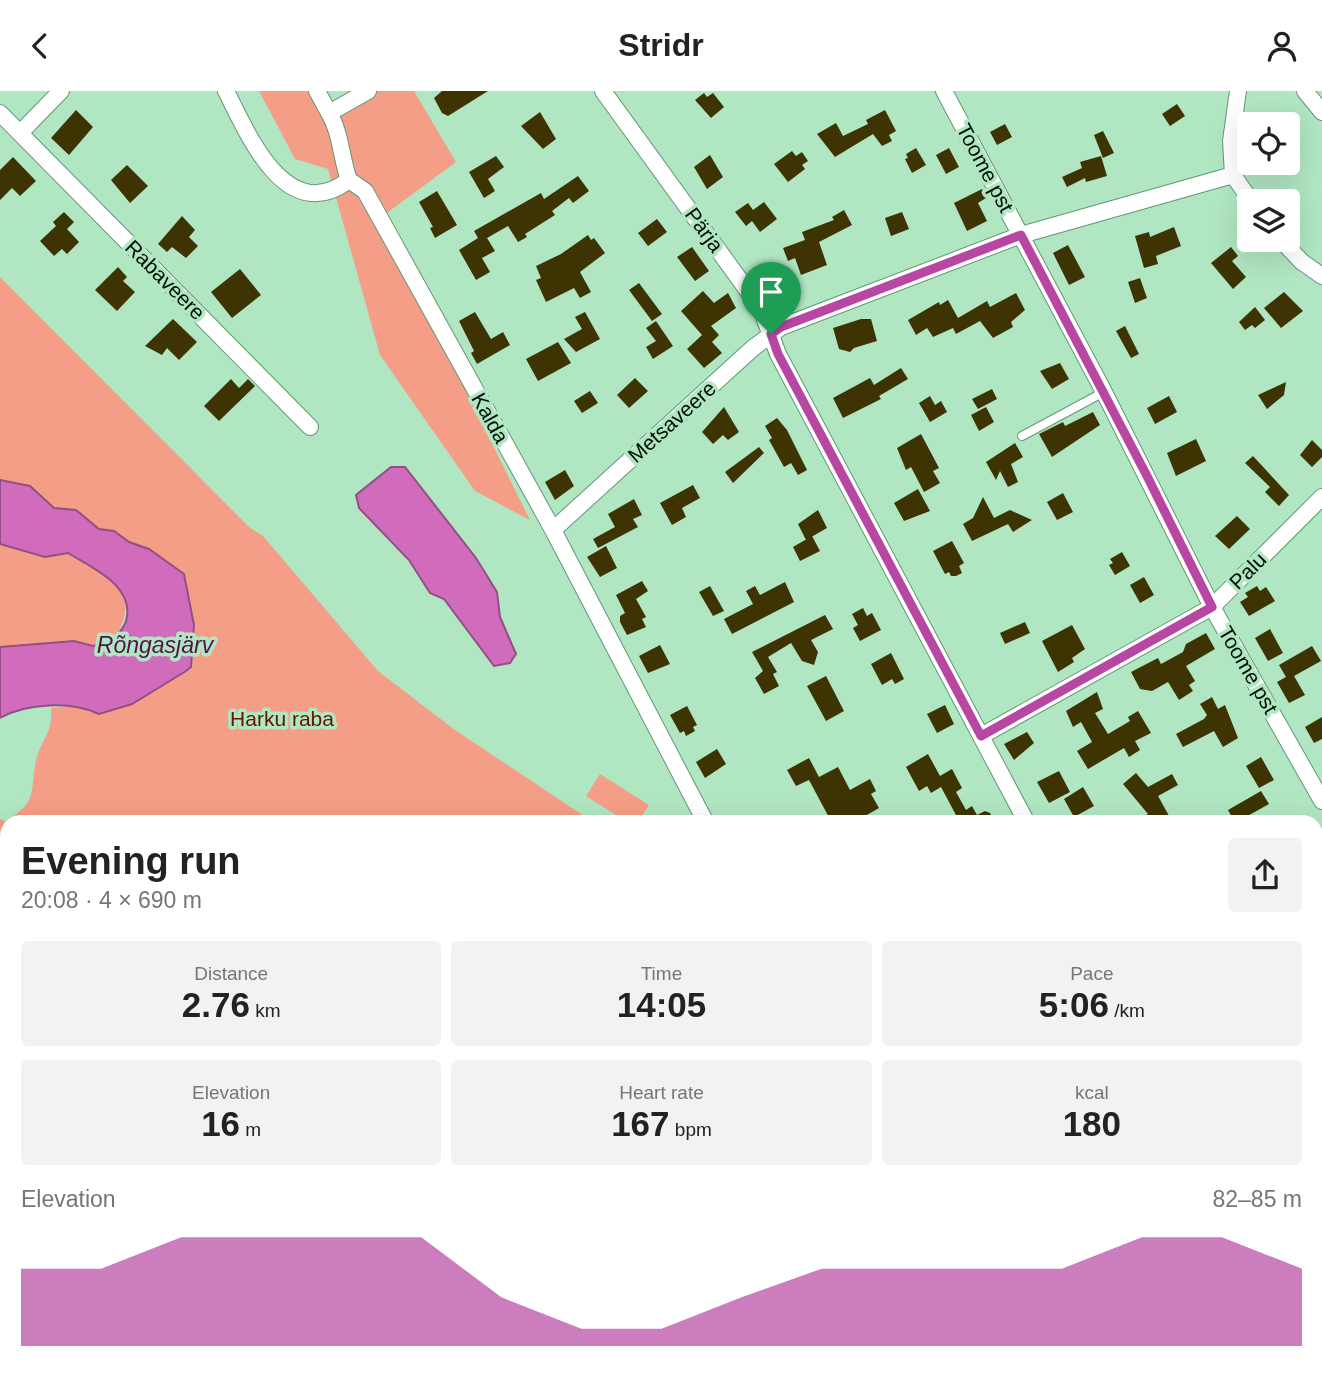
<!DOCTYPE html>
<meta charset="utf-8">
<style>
:root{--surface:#fff;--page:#f2f2f2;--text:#222;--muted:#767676;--accent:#b747a3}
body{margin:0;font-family:Arial,sans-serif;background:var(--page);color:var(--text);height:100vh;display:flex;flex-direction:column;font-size:26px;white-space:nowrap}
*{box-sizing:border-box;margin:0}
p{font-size:23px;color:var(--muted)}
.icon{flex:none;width:38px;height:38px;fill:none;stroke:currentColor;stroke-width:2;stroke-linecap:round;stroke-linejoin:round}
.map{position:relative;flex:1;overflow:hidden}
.details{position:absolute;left:0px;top:724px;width:1323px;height:569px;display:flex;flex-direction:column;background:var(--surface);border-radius:21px 21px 0 0;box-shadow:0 7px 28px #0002}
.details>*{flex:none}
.fabs{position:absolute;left:1237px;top:21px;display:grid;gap:14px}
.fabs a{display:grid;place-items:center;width:63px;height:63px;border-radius:7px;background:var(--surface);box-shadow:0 7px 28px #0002;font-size:35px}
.pin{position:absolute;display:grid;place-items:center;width:60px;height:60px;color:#fff;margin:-72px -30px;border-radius:50% 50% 50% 0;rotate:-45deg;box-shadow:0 0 7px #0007}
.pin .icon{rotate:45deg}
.round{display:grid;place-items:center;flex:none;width:74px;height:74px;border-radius:7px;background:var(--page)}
.head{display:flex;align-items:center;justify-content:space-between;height:119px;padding:0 21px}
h1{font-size:38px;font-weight:600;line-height:52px}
.figures{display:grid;grid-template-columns:repeat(3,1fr);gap:10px;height:119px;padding:7px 21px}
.figures div{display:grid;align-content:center;border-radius:7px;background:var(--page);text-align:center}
.figures b{font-size:35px;font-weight:600}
.figures small{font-size:19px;font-weight:400}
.figures p{font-size:19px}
.chart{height:196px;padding:14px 21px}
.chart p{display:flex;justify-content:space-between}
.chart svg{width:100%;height:126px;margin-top:7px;fill:var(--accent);opacity:.7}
header{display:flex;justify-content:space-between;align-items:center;height:91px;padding:0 21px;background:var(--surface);font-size:32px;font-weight:600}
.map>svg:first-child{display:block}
</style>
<header><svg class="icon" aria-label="back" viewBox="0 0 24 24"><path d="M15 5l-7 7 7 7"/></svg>Stridr<svg class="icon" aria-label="person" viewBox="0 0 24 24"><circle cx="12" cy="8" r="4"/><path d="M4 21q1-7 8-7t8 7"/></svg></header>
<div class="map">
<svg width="1322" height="1292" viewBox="0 0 1322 1292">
<rect width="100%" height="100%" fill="#b1e6c2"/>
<path fill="#f59e87" d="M259,0h53l16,29 47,-29h39l42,71 -76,56 150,302 -55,-29 -95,-136 -52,-186 -33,-10z
M0,186l249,250 14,9 115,135 77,59 138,92 -586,1v554h974l3,6h-984v-564l6,3c33,-23 23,-27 30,-61 5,-23 17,-26 15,-53l30,-2 18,8 33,-10 54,-33 2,-73 -4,-24 -35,-25 -20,-7 -15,-11 -15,-2 -23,-19 -22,-2 -24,-22 -30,-6z
M0,453l45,13 23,-4c38,23 78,37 45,88l-20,5 -19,-5 -74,6z
M600,683l49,31 -11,17h-11l-41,-26z"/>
<path fill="#d06cbb" stroke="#925084" stroke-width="2" d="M391,376h14l71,91 21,34 3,25 16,37 -6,9 -16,3 -50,-67 -14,-6 -21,-33 -50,-52 -3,-13z
M0,389l30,6 24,22 22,2 23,19 15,2 15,11 20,7 35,25 10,51 -3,42 -5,4 -54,33 -33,10c-28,-13 -72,-11 -99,4v-71l74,-6 19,5 20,-6c4,-5 11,-12 13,-19 10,-35 -35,-54 -58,-68l-23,4 -45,-13z"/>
<path fill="#3e3303" d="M442,0h46l-40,25 -6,-3 -8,-15z
M704,2l3,4 6,-4 11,14 -13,11 -16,-18z
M1177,13l8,12 -15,10 -8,-12z
M76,19l17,17 -24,28 -18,-17z
M885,19l11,21 -7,4 3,6 -10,5 -9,-12 -38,23 -18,-23 19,-11 7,13 25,-12 -2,-4z
M540,21l16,27 -13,10 -22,-23z
M1005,33l7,13 -15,8 -7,-13z
M1103,40l11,22 -11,5 -9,-23z
M916,57l10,17 -14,8 -7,-14 3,-1 -2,-4z
M949,57l10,19 -13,7 -10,-19z
M792,60l4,5 6,-4 6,9 -6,4 3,4 -17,13 -14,-18z
M710,64l13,22 -16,12 -13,-22z
M496,65l8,11 -16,12 7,12 -11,7 -15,-26z
M1101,65l6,20 -21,6 -1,-4 -18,9 -5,-10 20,-9 -2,-6z
M13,66l23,24 -16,15 -8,-8 -12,12v-30z
M127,74l21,21 -18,17 -19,-23z
M578,85l11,15 -16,12 -4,-5 -17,13 3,4 -30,19 2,3 -9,5 -10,-16 -21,12 8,13 -13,7 8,14 -14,8 -17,-30 19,-12 -4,-7 67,-38 3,6z
M982,98l4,9 -8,5 9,18 -20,10 -13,-28z
M437,100l20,34 -22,13 -5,-10 3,-1 -14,-25z
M764,111l13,17 -17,13 -8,-11 -6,5 -11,-14 13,-9 5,7z
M844,119l8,15 -33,17 8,23 -26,10 -6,-17 -7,3 -5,-13 22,-8 -3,-8 32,-12 -2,-3z
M64,121l10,10 -7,7 12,13 -12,12 -5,-5 -8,7 -14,-15 16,-15 -3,-4z
M902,121l7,17 -18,7 -6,-18z
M182,125l13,14 -6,7 9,9 -12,12 -14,-11 -5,5 -9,-8z
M657,128l10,13 -19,14 -10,-13z
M1174,136l7,19 -25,10 2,8 -14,4 -9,-32 14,-4 1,5z
M588,144l3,5 3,-2 11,15 -25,19 11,20 -11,6 -6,-10 -28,14 -10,-22 5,-2 -5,-12 25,-12z
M1068,154l17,32 -16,8 -16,-32z
M692,156l17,24 -14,10 -18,-24z
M1231,156l7,9 -6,5 14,16 -13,12 -22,-26z
M118,176l9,10 -4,4 12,11 -18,19 -22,-21z
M240,178l21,26 -29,23 -21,-26z
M1140,187l7,20 -12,5 -7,-21z
M639,192l23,31 -10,7 -23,-31z
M703,200l11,12 14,-10 8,15 -25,18 8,9 -7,7 10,11 -18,15 -17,-19 15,-14 -21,-24z
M1284,201l19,19 -22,17 -17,-20z
M1016,202l9,17 -14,12 2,5 -20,11 -13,-17 -24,13 -3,-6 -20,9 -6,-9 -11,7 -8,-15 31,-18 1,3 8,-5 10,18 29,-17 3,6z
M1255,216l10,13 -10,8 -3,-3 -7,5 -6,-8z
M475,221l16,27 12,-7 7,13 -33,19 -6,-11 3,-2 -15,-30z
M585,221l15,27 -24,13 -12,-13 18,-10 -7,-12z
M173,228l24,23 -18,18 -12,-12 -5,7 -17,-9z
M861,228h10l6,22 -23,7 -4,4 -11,-3 -6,-21z
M656,230l17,25 -20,13 -7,-12 10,-6 -10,-13z
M1125,235l14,28 -8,4 -15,-27z
M558,251l13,21 -33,18 -12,-22z
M1060,272l9,16 -17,10 -12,-18z
M901,277l7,11 -29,17 2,3 -38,19 -10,-20 37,-20 4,7z
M635,287l13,13 -19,17 -12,-13z
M231,288l8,9 9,-9 7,7 -36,35 -15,-15z
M1286,291l-2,13 -17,14 -9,-14z
M992,298l5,10 -19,10 -6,-10z
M590,300l8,12 -16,10 -8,-12z
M930,305l5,9 6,-4 6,11 -17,10 -11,-19z
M1169,305l8,16 -22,12 -8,-16z
M724,316l15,25 -11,8 -5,-5 -10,9 -11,-12z
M986,316l8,15 -15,9 -8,-16z
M1093,321l7,13 -48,32 -13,-23 24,-12 2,4z
M777,327l10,12 20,40 -9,5 -7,-12 -7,4 -15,-27 3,-2 -7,-12z
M921,343l18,34 -6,3 7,12 -16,9 -13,-25 -5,3 -9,-22z
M1196,348l10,22 -30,15 -9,-23z
M1312,349l10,10v7l-10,10 -12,-12z
M1015,352l8,14 -12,7 7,18 -10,5 -8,-16 -4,9 -10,-18z
M759,356l5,6 -31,30 -8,-11z
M1253,365l36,39 -10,11 -14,-14 5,-5 -25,-24z
M565,379l9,16 -19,14 -10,-18z
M693,394l7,13 -18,10 4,9 -14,8 -12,-22z
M918,398l12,22 -26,10 -10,-18z
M1063,402l10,19 -16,8 -10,-18z
M983,406l11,21 16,-8 22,10 -19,12 -5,-8 -36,17 -9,-17 10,-6z
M634,408l8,16 -9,4 5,8 -40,21 -5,-9 22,-12 -7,-13z
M818,419l9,18 -21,12 -8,-16z
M1237,425l13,13 -21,20 -14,-13z
M812,445l8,15 -20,10 -7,-14z
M952,450l12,22 -5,3 3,7 -6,3h-5l-2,-4 -4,2 -12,-23z
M606,455l11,22 -17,9 -13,-20z
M1122,461l8,14 -15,9 -6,-10 4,-2 -3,-4z
M1144,486l10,18 -14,8 -10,-18z
M642,490l6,10 -12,8 10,18 -4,2 4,8 -19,8 -7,-13v-6l5,-3 -9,-18z
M785,491l9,20 -62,32 -8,-15 29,-15 -7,-13 9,-5 5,9z
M710,495l14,25 -11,5 -14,-24z
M1257,495l3,5 6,-4 9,14 -26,15 -9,-14 8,-5 -3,-4z
M863,517l4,8 5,-3 9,17 -21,11 -7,-13 5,-3 -6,-11z
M825,524l8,14 -22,11 7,12 -4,13 -12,-4 -11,-18 -23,14 9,15 -4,2 6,12 -15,8 -9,-16 8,-7 -11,-19z
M1025,531l5,11 -25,11 -5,-11z
M1072,534l13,24 -13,9 2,4 -16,10 -16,-31z
M1270,538l13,24 -15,8 -13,-23z
M1206,542l9,16 -29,17 9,15 -6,4 4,6 -14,9 -11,-18 -16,9 -12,-2 -9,-17 27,-14 3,6 22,-12 3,-8z
M660,554l10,19 -22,9 -9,-17z
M1312,555l9,15 -27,15 11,19 -16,8 -12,-21 9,-5 -7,-12z
M891,562l13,26 -9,5 -3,-5 -10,6 -11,-21z
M826,585l18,35 -18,10 -19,-35z
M1097,601l6,17 -8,4 13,21 22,-13 -2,-4 10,-6 13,22 -16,8 5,9 -11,7 -5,-9 -36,21 -11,-18 15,-9 -11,-20 -8,5 -7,-16z
M1212,606l6,12 7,-4 13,33 -15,9 -9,-16 -31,16 -7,-13 28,-15 3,-4 -7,-11z
M945,614l9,19 -17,9 -10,-19z
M687,615l10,19 -4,2 2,4 -9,5 -2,-5 -4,2 -10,-18z
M1322,626v22l-8,4 -9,-16z
M1027,641l7,11 -20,17 -10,-16z
M717,658l9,15 -21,14 -9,-16z
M928,663l12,22 12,-7 10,19 -6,4 10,18 6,-4 5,9 8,-4 5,2 6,10h-53l13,-8 -15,-28 -10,6 -4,-7 -8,5 -13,-24z
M1261,666l13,23 -15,8 -13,-22z
M809,667l10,19 19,-10 12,23 20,-11 6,12 -5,3 8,14 -26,15h-21l-23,-43 -13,6 -9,-16z
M1059,680l11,21 -21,11 -12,-21z
M1136,682l12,14 24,-13 6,11 -20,11 15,27h-41l16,-9 -25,-30z
M1083,696l11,19 -20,11 -10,-18z
M1261,700l8,13 -34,19 -7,-13z"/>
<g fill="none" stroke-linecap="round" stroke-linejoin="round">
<g stroke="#639675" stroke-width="10">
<path id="lane" d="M1022,345l82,-44"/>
</g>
<g stroke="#639675" stroke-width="18">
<path id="street" d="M226,0c23,46 61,136 123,89l16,11 188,339 153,293
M317,0l12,22
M603,0l158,218 17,45 249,469
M944,0l160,301 108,215 110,194
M1238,0l-7,50 2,34 18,26
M1305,0l17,21
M0,22l310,314
M20,42l41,-42
M349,89c-8,-22 -8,-47 -20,-67l39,-22
M1281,149l21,22 20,14
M553,439l200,-182 28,-21 240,-92 212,-60
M981,645l231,-129 110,-110
M1316,968l6,-3
M1316,1253l6,-3
M981,1286l3,6
M1199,1286l5,6
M1244,1292l11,-6"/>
</g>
<use href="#lane" stroke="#fff" stroke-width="8"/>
<use href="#street" stroke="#fff" stroke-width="16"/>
</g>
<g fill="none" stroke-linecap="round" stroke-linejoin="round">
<g stroke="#fff" stroke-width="14">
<path id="route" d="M1021,144l126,241 65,131 -231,129 -203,-382 -7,-20 10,-7z"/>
</g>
<use href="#route" stroke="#b747a3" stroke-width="9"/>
</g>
<g text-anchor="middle" stroke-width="7" stroke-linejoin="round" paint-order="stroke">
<g font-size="21" fill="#001005" stroke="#b1e6c2">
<text transform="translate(985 77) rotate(62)" y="7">Toome pst</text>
<text transform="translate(704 139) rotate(54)" y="7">Pärja</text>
<text transform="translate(165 189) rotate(45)" y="7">Rabaveere</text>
<text transform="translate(490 327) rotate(61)" y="7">Kalda</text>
<text transform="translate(672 331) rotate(-42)" y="7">Metsaveere</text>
<text transform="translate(1248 480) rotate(-45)" y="7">Palu</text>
<text transform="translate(1248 579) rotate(60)" y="7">Toome pst</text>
</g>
<g font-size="21" fill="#621501" stroke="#b1e6c2">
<text x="282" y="635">Harku raba</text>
</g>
<g font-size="23" font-style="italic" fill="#521348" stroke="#b1e6c2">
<text x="155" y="562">Rõngasjärv</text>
</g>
</g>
</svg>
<div class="fabs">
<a><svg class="icon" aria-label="locate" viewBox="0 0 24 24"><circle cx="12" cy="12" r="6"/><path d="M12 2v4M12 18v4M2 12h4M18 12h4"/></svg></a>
<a><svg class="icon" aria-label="layers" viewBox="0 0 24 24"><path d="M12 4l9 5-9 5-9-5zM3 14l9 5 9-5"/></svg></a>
</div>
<div class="pin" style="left:771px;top:243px;background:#1e9e55"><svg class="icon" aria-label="arrive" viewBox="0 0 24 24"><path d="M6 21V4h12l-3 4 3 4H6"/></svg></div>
<section class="details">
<div class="head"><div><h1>Evening run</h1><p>20:08 · 4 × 690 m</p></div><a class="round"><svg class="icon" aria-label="share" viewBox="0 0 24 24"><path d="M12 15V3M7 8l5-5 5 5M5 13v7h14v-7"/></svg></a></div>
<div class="figures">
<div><p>Distance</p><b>2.76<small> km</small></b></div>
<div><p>Time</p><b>14:05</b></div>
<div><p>Pace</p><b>5:06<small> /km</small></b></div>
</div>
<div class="figures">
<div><p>Elevation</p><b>16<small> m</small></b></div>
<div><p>Heart rate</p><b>167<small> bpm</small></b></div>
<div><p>kcal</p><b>180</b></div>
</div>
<div class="chart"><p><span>Elevation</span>82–85 m</p>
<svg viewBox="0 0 160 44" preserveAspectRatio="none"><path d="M0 44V17L10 17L20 6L30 6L40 6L50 6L60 27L70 38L80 38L90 27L100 17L110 17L120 17L130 17L140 6L150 6L160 17V44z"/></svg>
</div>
</section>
</div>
